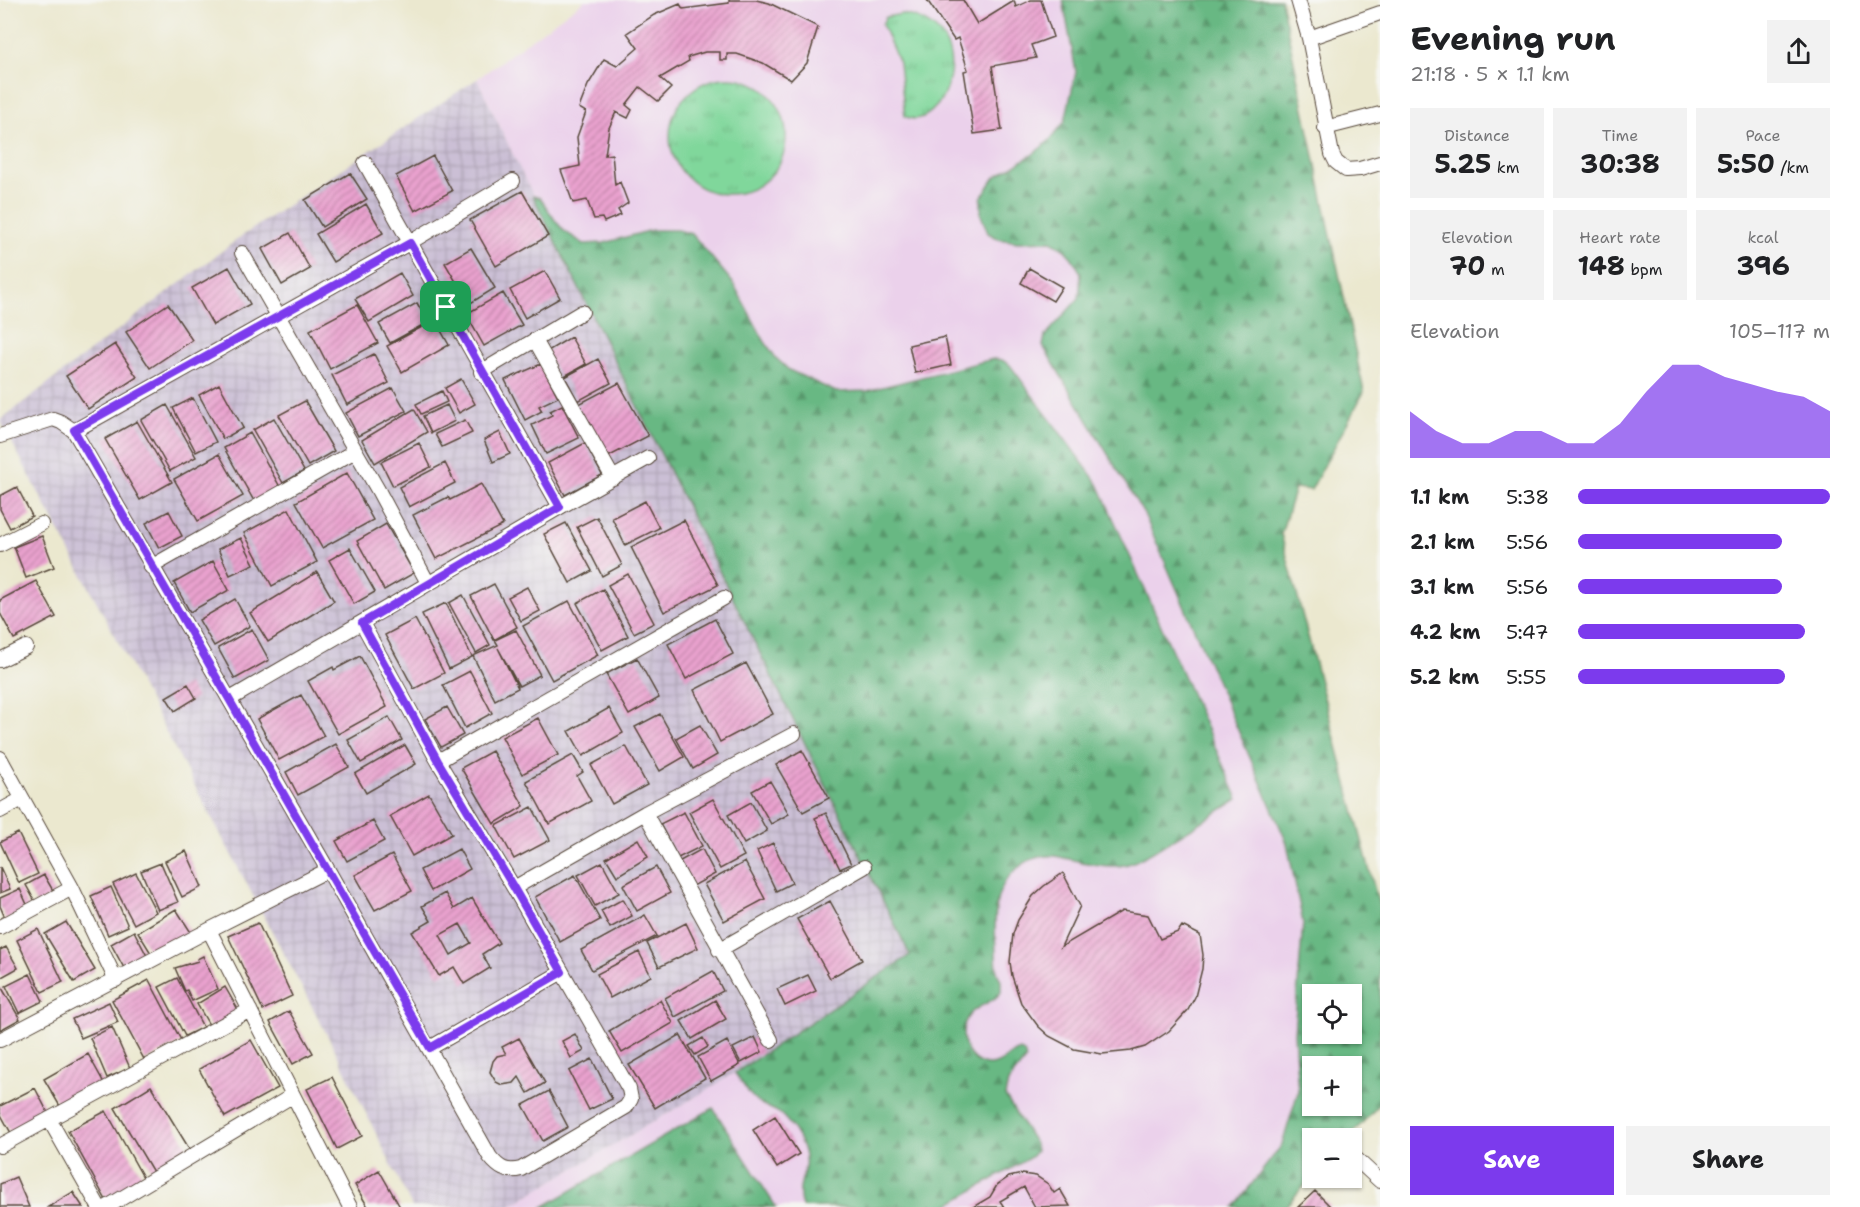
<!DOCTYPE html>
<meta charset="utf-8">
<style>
:root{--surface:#fff;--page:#f2f2f2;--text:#202124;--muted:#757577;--accent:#7c3aed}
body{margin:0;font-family:"Shantell Sans",sans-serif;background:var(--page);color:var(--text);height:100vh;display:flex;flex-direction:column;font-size:22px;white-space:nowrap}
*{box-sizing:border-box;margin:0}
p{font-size:20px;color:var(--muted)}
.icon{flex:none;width:33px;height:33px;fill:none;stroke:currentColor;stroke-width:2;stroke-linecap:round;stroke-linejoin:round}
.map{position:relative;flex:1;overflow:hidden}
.details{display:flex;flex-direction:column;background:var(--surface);width:480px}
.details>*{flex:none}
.controls{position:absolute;left:1302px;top:984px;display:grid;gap:12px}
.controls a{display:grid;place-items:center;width:60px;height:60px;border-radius:0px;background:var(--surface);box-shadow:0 2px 4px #0004;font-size:30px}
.pin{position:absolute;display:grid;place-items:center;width:51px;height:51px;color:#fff;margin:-26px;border-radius:12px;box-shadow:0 3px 9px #0006}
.round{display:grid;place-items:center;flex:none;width:63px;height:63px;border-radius:0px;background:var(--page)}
.overview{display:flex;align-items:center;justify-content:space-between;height:102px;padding:0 30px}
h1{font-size:33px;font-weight:700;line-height:45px}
.metrics{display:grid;grid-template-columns:repeat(3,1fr);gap:9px;height:102px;padding:6px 30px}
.metrics div{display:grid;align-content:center;border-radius:0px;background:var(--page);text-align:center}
.metrics b{font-size:26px;font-weight:700}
.metrics small{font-size:16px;font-weight:400}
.metrics p{font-size:16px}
.chart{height:168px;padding:12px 30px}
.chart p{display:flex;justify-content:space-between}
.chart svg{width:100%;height:108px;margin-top:6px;fill:var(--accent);opacity:.7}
.primary-button{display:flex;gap:12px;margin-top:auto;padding:12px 30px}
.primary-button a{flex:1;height:69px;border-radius:0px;background:var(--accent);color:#fff;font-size:24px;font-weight:700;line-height:69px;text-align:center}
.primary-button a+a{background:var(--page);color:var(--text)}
ul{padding:0 30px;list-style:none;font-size:20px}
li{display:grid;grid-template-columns:96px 72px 1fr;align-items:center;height:45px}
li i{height:15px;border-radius:8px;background:var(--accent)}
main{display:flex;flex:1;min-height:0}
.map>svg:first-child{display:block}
</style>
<main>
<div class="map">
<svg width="1380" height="1207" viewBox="0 0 1380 1207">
<defs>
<pattern id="industrial-grid" width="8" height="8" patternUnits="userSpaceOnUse" patternTransform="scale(1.5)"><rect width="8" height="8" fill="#cbbfd5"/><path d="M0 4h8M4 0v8" fill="none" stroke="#afa4b6"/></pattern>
<pattern id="grass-tufts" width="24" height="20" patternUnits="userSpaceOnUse" patternTransform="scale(1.5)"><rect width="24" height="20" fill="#80d79b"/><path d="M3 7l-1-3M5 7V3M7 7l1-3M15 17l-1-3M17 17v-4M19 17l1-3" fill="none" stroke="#70b985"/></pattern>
<pattern id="forest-firs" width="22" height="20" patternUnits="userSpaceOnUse" patternTransform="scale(1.5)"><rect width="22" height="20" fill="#68b883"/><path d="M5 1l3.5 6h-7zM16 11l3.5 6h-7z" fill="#57966b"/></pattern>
<pattern id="building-hatch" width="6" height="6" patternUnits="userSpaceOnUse" patternTransform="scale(1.5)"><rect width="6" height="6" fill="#eaa2cf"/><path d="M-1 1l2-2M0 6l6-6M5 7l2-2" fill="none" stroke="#bf84a7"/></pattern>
</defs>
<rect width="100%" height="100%" fill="#f6f6f2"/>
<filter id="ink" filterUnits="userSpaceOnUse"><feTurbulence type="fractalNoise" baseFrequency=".0167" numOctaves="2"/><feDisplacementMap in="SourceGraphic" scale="12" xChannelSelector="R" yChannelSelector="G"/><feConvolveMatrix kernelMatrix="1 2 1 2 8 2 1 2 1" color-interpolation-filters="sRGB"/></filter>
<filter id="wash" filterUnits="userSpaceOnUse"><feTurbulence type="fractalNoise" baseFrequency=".008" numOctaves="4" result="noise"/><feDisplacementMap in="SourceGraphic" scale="24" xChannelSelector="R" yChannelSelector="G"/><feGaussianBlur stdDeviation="1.35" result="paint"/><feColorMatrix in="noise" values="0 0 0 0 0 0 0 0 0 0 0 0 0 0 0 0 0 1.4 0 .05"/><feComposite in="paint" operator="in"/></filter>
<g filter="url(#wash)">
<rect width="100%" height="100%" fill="#ebe8cf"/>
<path fill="#ebd1eb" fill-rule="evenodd" d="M585,0h696l83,392 -53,98 -16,-2 -14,46 99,376v192l-68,36 -29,69h-775l206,-121 196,-131 -393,-792 -40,-84zM1312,994h40v40h-40zM1312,1066h40v40h-40z"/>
<path fill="url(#industrial-grid)" d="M477,79l40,84 157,313 236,480 -196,130 -206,121h-96l-79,-161 -333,-626 239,-182z"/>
<path fill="url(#grass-tufts)" stroke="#5e805c" stroke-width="1.5" d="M902,14c86,15 39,123 3,102l-6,-53 -17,-39 4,-7z
M670 136a58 58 0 1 1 116 0a58 58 0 1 1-116 0Z"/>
<path fill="url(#forest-firs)" stroke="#527150" stroke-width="1.5" fill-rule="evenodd" d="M1063,0h218l83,392 -53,98 -16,-2 -14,46 99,375v195l-32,34h-36v39l-27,30h-51l48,-62 16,-53 -4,-59 9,-110 -16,-80 -142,-327 -102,-170 2,-10 34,-38 2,-25 -9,-15 -10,-11 -11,-6 -33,1 -19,-3 -11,-6 -7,-18v-17l14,-21 37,-22 18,-15 15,-19 11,-49zM1312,994h40v40h-40zM1312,1066h40v40h-40z
M533,196l7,2 15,22 9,11 20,13 20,-1 48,-13h26l14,4 41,49 32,59 11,16 13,12 47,22 31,-1 126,-32 9,1 8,5 88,119 140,315c-22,14 -44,28 -66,41 -14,9 -28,19 -44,24 -18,6 -50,-3 -68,-7 -31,-7 -61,20 -64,51 -2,21 0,43 1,64l4,9v11c-6,10 -21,12 -30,21 -17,18 -5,53 20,52 12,-1 18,-12 29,-15l4,2 2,7 -18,23 -3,14 30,48 1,7 -5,6 -86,50h-143c-8,-25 8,-34 2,-55 -3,-13 -15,-31 -25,-39 -7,-5 -15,-6 -21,-11 -10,-7 -16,-20 -23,-29l175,-118z
M713,1108l63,99h-233z"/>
<g id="blocks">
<path fill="url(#building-hatch)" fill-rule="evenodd" d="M729,0h27l13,3 49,24 -11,36 -16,17 -28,-17 -26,-9h-10v6h-7v-8h-15l-17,5 1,4 -29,17 11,10 -13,13 -18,-14 -14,18 6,5 -4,8 -12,-6 -7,16 -4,27 7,-1 3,31 5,-3 8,21 -10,7 3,5 -17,7 -2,-4 -8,1 -7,-19 -14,3 -12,-33 19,-4 -3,-29 9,-25 -7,-4 9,-23 16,-26 13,7 21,-18 -11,-15 27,-18 26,-11 3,5 46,-6z
M927,0h36l14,24 37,-23 2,6 15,-7h10l12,37 -22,8 5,13 -44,8 10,64 -28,4 -10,-63 4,-1 -10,-32 -4,2z
M433,156l19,35 -37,20 -19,-35z
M350,173l17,26 -45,28 -17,-27z
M522,191l26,45 -52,30 -26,-46z
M366,204l17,29 -50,29 -17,-28z
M290,233l20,36 -28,16 -20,-36z
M471,248l24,40 -26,16 -24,-41z
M229,267l21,37 -37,21 -21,-37z
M1029,268l33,19 -9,14 -32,-18z
M545,271l15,27 -35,20 -15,-28z
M400,273l13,23 -44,26 -14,-23z
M503,293l19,32 -38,21 -18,-32z
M417,303l11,19 -38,21 -11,-19z
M168,304l24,36 -42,28 -24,-36z
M357,305l21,38 -48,26 -20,-39z
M435,320l14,25 -47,27 -15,-26z
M571,337l15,27 -25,14 -15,-26z
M945,337l6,28 -36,8 -6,-28z
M115,344l22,33 -49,32 -22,-33z
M374,354l15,29 -42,22 -15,-30z
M598,359l13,24 -33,18 -13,-24z
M541,364l17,33 -19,9 3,5 -17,9 -20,-40z
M461,379l14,25 -16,9 -14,-25z
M619,383l29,53 -42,22 -29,-53z
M219,384l24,44 -20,11 -24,-44z
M393,388l13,23 -48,25 -12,-23z
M442,391l5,11 -26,12 -5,-10z
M193,398l23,44 -20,10 -23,-44z
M305,401l29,50 -26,15 -29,-51z
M167,405l29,52 -26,14 -29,-51z
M447,405l8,16 -24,12 -8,-17z
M562,405l17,33 -33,16 -14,-29 20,-10 -2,-4z
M414,409l13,23 -52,31 -13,-23z
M274,418l30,53 -21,12 -30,-53z
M465,420l7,13 -30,14 -7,-13z
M137,421l35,61 -32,18 -35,-61z
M500,432l10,22 -17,8 -9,-22z
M250,433l30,54 -26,14 -30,-53z
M419,443l12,24 -38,19 -12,-24z
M585,443l17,32 -37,20 -17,-32z
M219,454l24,42 -45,25 -24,-42z
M445,463l10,20 -46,24 -10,-20z
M347,473l26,47 -51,28 -26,-46z
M481,484l22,41 -67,34 -23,-44 35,-18 2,3z
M17,487l15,29 -22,12 -10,-19v-13z
M645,501l14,27 -34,17 -13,-27z
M289,509l28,53 -45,24 -28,-53z
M169,511l13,25 -23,12 -13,-25z
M597,517l25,48 -20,11 -25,-49z
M684,520l34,65 -54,27 -33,-65z
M566,523l26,48 -22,12 -26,-49z
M386,524l28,49 -30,17 -27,-49z
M42,536l12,31 -28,11 -12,-31z
M241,538l13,26 -24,11 -12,-26z
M350,548l25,44 -21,12 -25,-44z
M213,561l16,29 -39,22 -16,-29z
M317,572l17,29 -66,41 -18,-29z
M628,574l26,49 -20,10 -26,-48z
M36,581l20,36 -42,22 -14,-26v-13z
M494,584l23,43 -23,13 -23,-44z
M527,587l13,24 -19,10 -13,-24z
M603,589l25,47 -26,14 -25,-47z
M463,595l27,50 -14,8 -27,-50z
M235,599l15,27 -36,20 -15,-26z
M569,601l29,54 -46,25 -29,-54z
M446,603l26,54 -23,12 -27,-55z
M415,619l29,54 -30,16 -29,-54z
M715,619l18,35 -47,25 -18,-35z
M252,629l17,31 -34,19 -17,-31z
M516,630l24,45 -21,11 -21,-38 20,40 -23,12 -22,-44 25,-11 -3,-5z
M360,656l27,51 -49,27 -30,-53 25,-14 1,3z
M637,658l22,40 -30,17 -23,-41z
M746,663l27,51 -53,28 -26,-52z
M470,671l22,42 -27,15 -22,-43z
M188,684l8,14 -21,13 -9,-14z
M301,695l23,41 -45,24 -22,-41z
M447,707l16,28 -22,12 -16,-28z
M609,708l14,25 -40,23 -14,-25z
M660,714l24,43 -24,14 -25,-44z
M389,717l13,23 -41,23 -13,-23z
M538,718l20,37 -36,19 -20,-37z
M700,725l17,30 -24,14 -17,-31z
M336,744l13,23 -51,28 -12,-23z
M405,745l11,19 -50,29 -11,-19z
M626,746l21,39 -35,19 -21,-39z
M802,750l27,48 -26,14 -27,-47z
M492,751l32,55 -30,18 -33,-56z
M573,755l10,17 -6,4 14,25 -42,23 -23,-43z
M770,781l19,33 -18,10 -19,-33z
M429,794l23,40 -40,22 -22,-40z
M713,799l31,57 -24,13 -31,-57z
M751,802l16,29 -23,13 -16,-29z
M532,807l18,33 -36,19 -18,-33z
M684,812l18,34 -24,12 -18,-34z
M826,813l25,51 -11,5 -25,-51z
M373,821l11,20 -37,20 -11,-20z
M18,833l20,41 -19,9 -19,-41z
M638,839l10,18 -31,19 -11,-18z
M773,843l19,40 -16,8 -19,-40z
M459,849l11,20 -39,22 -11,-21z
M702,849l13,25 -22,12 -13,-25z
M186,851l16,36 -20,10 -17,-36z
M392,855l20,36 -37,19 -20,-35z
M602,862l17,31 -24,13 -17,-31z
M745,862l20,37 -41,22 -20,-37z
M161,863l17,39 -20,8 -17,-39z
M0,867l10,22 -10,4z
M656,867l14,26 -33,18 -14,-26z
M136,873l20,39 -22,12 -21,-40z
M1063,873l17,33 -19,41 61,-36 26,4 12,24 18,-7 4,-6 18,9 3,20 -1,14 -7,28 -7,13 -19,21 -24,16 -14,4 -29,3 -28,-5 -25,-13 -11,-10 -17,-23 -9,-27 -2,-14 3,-28 5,-14 15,-24 11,-10z
M44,875l11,19 -18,11 -11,-20z
M575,875l25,45 -40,22 -25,-45z
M111,887l17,39 -20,9 -17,-39z
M20,889l9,20 -23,11 -6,-14v-8z
M445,893l9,16 18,-11 27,45 -17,11 8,14 -26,16 -10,-17 -15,9 -27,-44 19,-11 -9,-15zM460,924l11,19 -20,12 -11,-20z
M623,899l9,17 -22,12 -9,-17z
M830,901l32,59 -32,18 -33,-59z
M176,909l16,25 -38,24 -16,-26z
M645,915l12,21 -65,34 -11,-20z
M66,922l29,48 -21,12 -29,-48z
M258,923l34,73 -29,14 -35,-74z
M686,923l12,25 -39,19 -12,-24z
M38,929l25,53 -21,10 -25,-52z
M134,931l13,25 -23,12 -13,-24z
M6,947l12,21 -18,10v-28z
M639,952l12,24 -41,22 -13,-24z
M203,956l15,33 -26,12 -5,-11 -2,1 -10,-23 23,-7 -1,-2z
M713,971l10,20 -48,26 -10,-19z
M30,974l13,27 -24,12 -13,-27z
M808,975l8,16 -31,15 -8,-17z
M177,978l26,49 -18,9 -26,-49z
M149,980l33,62 -37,19 -33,-61z
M225,987l15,26 -28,17 -15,-26z
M2,988l18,31 -20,11v-41z
M660,1000l13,23 -51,30 -13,-22z
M715,1000l11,19 -34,20 -11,-18z
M109,1002l9,20 -37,16 -9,-19z
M289,1011l24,42 -20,11 -23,-42z
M112,1027l18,41 -23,10 -17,-40z
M575,1034l9,17 -13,7 -9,-17z
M680,1035l25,43 -50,30 -26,-43z
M755,1037l7,15 -21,11 -8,-15z
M519,1038l26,45 -17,10 -9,-16 -5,6 -12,2 -6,-3 -6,-10 3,-11 4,-5 9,-2 -4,-7z
M703,1038l5,9 -13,8 -6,-9z
M251,1040l27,48 -53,29 -26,-48z
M727,1041l13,24 -29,16 -13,-24z
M88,1054l16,29 -43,25 -17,-29z
M592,1059l20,40 -23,11 -20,-39z
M332,1077l30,59 -25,13 -30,-60z
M151,1086l39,64 -37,22 -38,-64z
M35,1088l13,25 -37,20 -11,-20v-7z
M549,1091l19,36 -25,14 -20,-36z
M106,1111l38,68 -38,21 -38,-69z
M775,1116l24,38 -22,14 -24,-38z
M379,1170l21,37h-32l-13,-22z
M1022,1174l14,2 12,8 6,9 6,-4 10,17 -35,1 -11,-20 -24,14 4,6h-31l17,-10 7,-12 12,-8z
M16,1177l13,30h-29v-23z
M1315,1191l16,16h-33z
M73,1192l10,15h-35z"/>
</g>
</g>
<g filter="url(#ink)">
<use href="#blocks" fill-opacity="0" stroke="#554639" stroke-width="1.5"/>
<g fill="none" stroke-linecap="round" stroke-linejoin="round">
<g stroke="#554639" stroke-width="16">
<path id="minor" d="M1298,0l11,38 23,116 4,8 10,8 14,-1 20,-6
M1309,38l71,-25
M1325,128l55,-14
M365,163l195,344
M242,253l136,237 50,93
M535,340l78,138
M481,372l101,-60
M74,431l335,-188 104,-62
M0,436l53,-17 8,3 13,9 254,439 162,287c9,11 16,16 31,12l105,-62 5,-8 -2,-10 -115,-201 -76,-127 -76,-138
M0,545l41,-21
M151,567l204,-116
M0,660l26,-13
M230,699l330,-192 88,-49
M0,758l72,130 44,92
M438,761l286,-163
M0,811l22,-12
M645,813l126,227
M514,888l131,-75 149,-79
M0,927l72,-39
M209,930l141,277
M719,950l145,-83
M0,1040l209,-110 119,-60
M430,1048l132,-76
M49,1119l50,88
M0,1146l250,-136
M1352,1155l28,26
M107,1207l185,-111"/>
</g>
<use href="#minor" stroke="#fff" stroke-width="14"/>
</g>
</g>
<g fill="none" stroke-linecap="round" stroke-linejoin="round" filter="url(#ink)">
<g stroke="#fff" stroke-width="12">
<path id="route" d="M410,243l150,264 -198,116 76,138 76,127 48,84 -132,76 -356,-618z"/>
</g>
<use href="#route" stroke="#7c3aed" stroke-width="8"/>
</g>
</svg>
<div class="controls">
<a><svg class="icon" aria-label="locate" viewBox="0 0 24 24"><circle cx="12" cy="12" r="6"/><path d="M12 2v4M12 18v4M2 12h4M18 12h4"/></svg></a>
<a>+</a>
<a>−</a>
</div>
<div class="pin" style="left:446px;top:307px;background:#1e9e55"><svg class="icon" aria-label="arrive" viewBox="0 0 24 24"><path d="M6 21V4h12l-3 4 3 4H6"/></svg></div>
</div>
<section class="details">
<div class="overview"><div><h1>Evening run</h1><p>21:18 · 5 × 1.1 km</p></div><a class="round"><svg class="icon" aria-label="share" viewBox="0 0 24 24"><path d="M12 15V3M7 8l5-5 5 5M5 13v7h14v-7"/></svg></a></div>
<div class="metrics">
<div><p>Distance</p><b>5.25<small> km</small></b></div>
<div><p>Time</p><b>30:38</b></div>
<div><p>Pace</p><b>5:50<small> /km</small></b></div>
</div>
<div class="metrics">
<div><p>Elevation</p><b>70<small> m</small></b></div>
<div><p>Heart rate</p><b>148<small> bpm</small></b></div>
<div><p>kcal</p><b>396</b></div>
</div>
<div class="chart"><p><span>Elevation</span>105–117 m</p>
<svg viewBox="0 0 160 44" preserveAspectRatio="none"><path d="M0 44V25L10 33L20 38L30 38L40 33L50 33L60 38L70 38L80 30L90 17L100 6L110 6L120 11L130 14L140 17L150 19L160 25V44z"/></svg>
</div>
<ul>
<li><b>1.1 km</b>5:38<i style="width:100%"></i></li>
<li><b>2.1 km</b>5:56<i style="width:81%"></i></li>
<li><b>3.1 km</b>5:56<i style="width:81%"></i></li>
<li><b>4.2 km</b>5:47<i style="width:90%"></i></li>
<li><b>5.2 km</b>5:55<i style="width:82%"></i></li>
</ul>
<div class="primary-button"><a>Save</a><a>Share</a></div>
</section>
</main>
